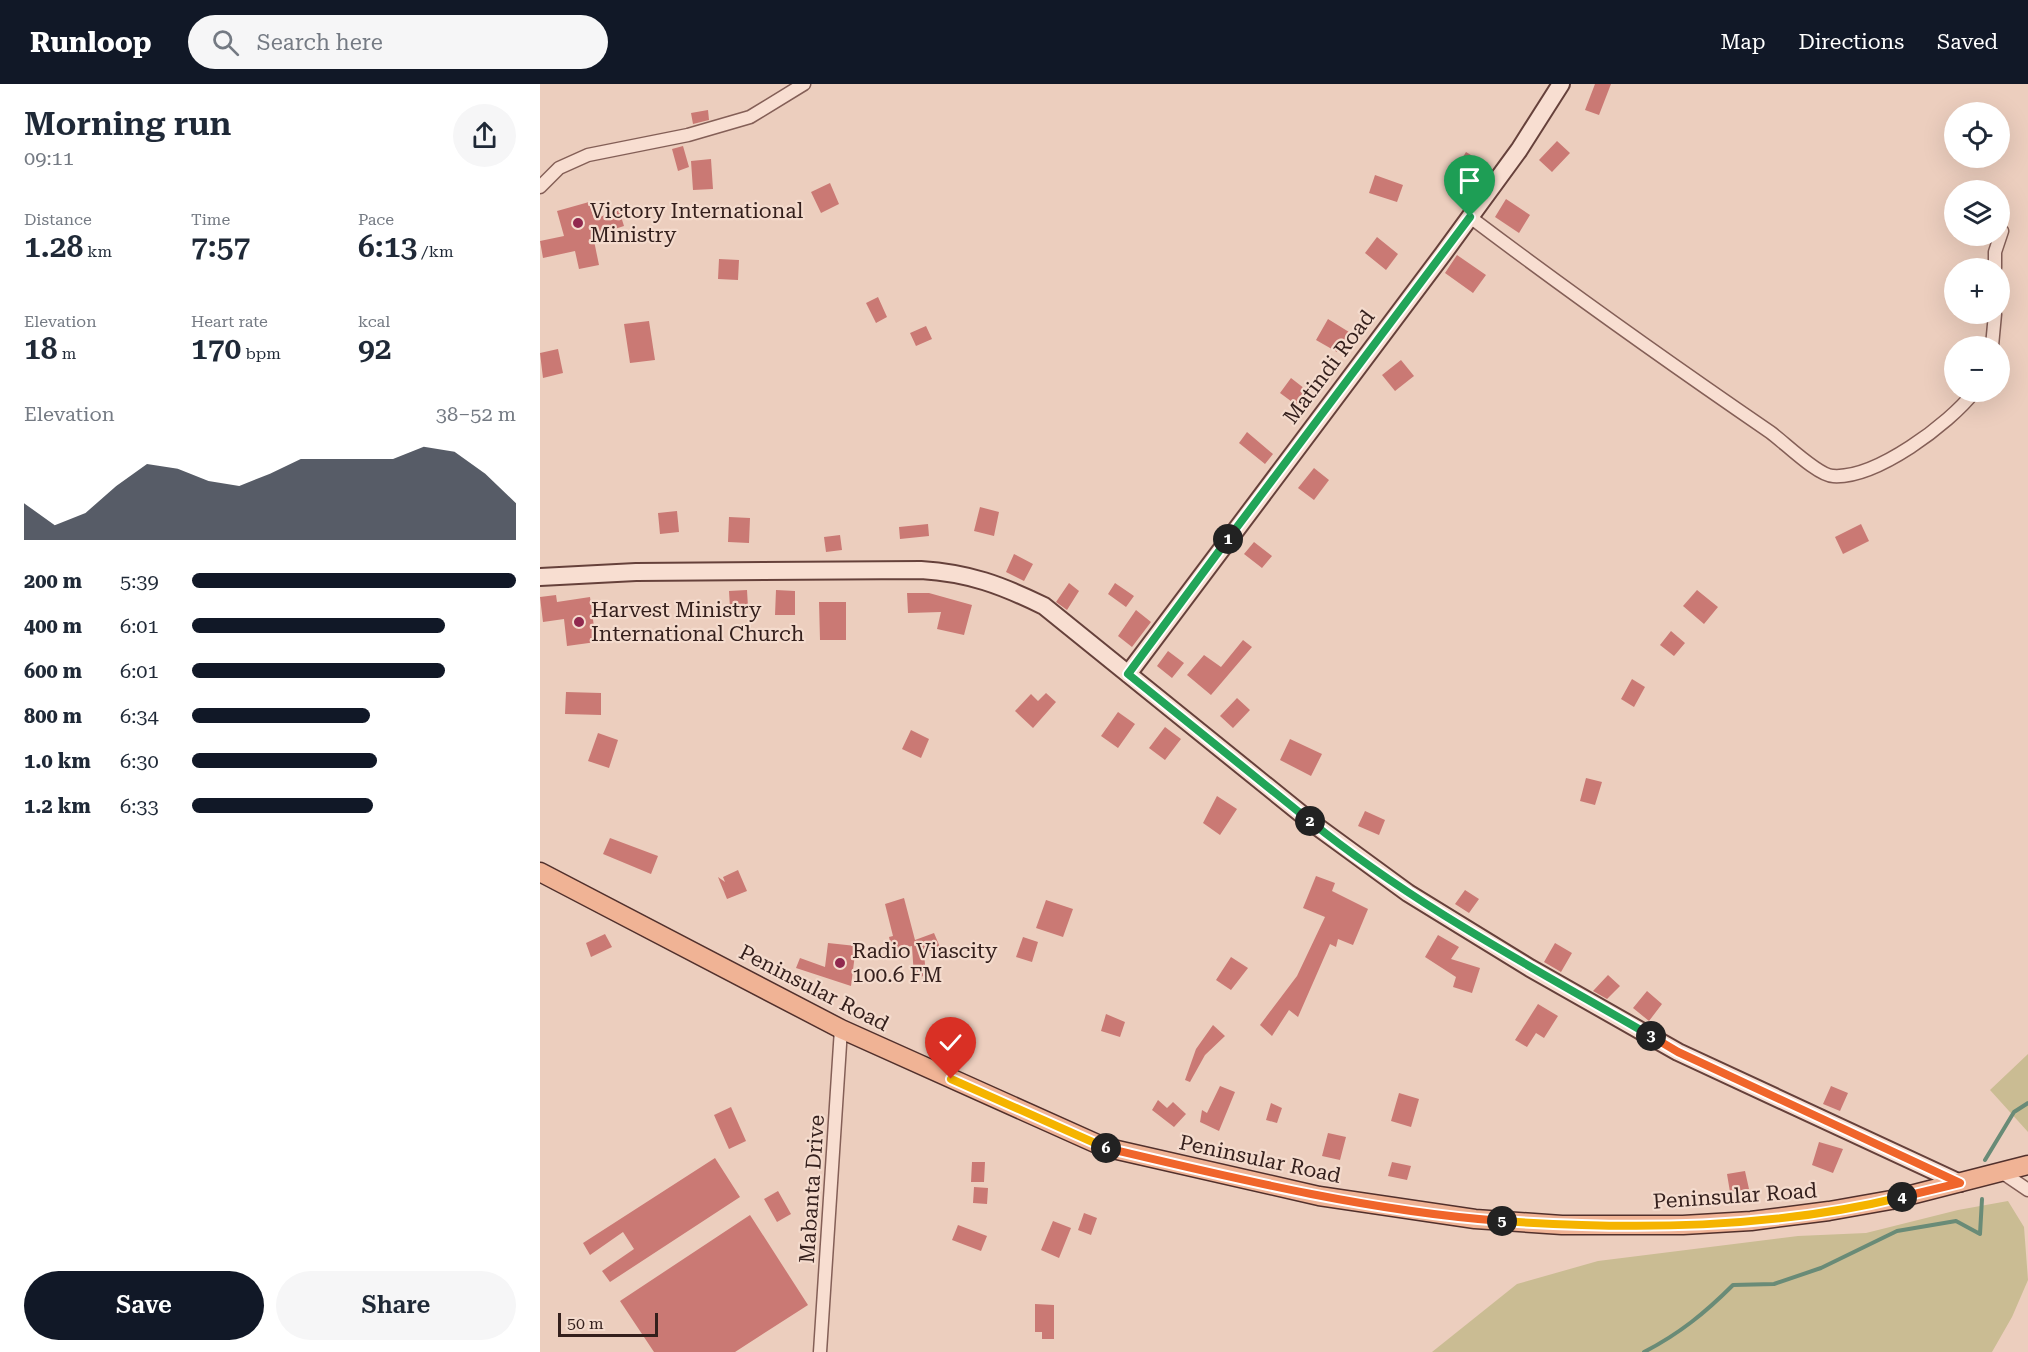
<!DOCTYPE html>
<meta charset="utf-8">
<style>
:root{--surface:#fff;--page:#f6f6f7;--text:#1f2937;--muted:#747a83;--accent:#111827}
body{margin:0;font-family:"Roboto Serif",serif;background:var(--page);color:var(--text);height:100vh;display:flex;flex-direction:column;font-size:22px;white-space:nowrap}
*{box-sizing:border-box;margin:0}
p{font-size:20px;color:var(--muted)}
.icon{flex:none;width:33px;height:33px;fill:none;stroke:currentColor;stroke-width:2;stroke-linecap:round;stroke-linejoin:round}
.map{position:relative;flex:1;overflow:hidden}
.panel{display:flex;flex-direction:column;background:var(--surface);width:540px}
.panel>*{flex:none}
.controls{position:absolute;left:1404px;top:18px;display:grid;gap:12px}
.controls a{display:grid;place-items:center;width:66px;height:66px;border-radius:50%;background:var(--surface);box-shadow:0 6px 24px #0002;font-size:30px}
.scale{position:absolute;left:18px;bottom:15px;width:100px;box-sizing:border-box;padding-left:6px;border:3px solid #341f1c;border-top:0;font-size:16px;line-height:21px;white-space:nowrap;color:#341f1c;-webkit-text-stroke:4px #f4dbcd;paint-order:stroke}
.pin{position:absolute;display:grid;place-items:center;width:51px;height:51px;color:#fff;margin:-62px -26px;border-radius:50% 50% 50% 0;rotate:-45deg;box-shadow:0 0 6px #0007}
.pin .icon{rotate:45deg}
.km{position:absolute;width:30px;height:30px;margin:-15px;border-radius:50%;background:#222;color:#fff;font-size:16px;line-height:30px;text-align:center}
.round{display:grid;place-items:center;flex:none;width:63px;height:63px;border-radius:32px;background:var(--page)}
.head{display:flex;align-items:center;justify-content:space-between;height:102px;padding:0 24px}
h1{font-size:33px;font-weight:600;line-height:45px}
.stats{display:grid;grid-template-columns:repeat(3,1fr);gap:9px;height:102px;padding:6px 24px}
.stats div{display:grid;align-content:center}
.stats b{font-size:30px;font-weight:600}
.stats small{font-size:16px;font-weight:400}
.stats p{font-size:16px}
.chart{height:168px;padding:12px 24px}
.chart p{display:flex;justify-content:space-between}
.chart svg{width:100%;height:108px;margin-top:6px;fill:var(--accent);opacity:.7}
.primary-button{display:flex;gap:12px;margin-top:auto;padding:12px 24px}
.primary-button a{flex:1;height:69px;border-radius:36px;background:var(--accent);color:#fff;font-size:24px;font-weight:600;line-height:69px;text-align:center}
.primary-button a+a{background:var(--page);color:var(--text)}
ul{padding:0 24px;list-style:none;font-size:20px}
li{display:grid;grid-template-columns:96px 72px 1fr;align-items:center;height:45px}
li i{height:15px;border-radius:8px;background:var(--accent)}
header{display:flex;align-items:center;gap:36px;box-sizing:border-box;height:84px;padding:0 30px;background:var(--accent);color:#fff}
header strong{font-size:28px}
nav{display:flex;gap:33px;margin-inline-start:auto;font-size:21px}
.search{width:420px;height:54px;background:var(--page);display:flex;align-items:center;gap:15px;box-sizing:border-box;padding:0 21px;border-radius:33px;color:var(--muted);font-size:22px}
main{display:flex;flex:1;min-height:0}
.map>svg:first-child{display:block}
</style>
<header>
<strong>Runloop</strong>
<div class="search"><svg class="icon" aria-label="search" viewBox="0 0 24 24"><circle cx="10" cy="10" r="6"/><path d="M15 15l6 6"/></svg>Search here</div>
<nav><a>Map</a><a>Directions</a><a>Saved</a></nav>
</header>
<main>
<section class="panel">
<div class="head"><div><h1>Morning run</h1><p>09:11</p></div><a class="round"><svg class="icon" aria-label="share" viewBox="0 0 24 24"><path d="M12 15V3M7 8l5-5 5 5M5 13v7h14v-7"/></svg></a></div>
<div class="stats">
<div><p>Distance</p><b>1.28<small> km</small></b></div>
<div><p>Time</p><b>7:57</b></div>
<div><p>Pace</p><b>6:13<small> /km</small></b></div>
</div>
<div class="stats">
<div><p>Elevation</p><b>18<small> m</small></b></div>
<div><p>Heart rate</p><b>170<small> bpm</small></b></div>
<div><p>kcal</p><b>92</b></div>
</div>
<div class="chart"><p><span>Elevation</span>38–52 m</p>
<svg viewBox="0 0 160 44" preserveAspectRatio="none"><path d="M0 44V29L10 38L20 33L30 22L40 13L50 15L60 20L70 22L80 17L90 11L100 11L110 11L120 11L130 6L140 8L150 17L160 29V44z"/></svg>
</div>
<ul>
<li><b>200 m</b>5:39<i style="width:100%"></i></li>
<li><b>400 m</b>6:01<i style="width:78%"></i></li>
<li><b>600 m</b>6:01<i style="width:78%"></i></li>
<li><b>800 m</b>6:34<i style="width:55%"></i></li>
<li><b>1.0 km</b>6:30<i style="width:57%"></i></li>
<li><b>1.2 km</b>6:33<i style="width:56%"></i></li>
</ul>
<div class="primary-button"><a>Save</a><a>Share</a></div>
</section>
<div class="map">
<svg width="1488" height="1268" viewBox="0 0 1488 1268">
<rect width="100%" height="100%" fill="#eccebe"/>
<path fill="#cabc93" d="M1488,970v78l-38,-42z
M1468,1117l16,26 4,53 -16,37 -20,35h-560l85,-68 81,-23 200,-25 68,-3 92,-23z"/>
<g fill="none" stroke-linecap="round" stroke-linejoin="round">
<path stroke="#698b77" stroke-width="4" d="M1445,1076l29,-48 14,-9
M1104,1268c35,-18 61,-39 89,-67l41,-1 47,-16 76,-37 59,-10 24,13 2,-35"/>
</g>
<path fill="#ca7974" d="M1055,0h16l-12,31 -14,-5z
M168,26l1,10 -16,4 -2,-11z
M1017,57l13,12 -18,19 -13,-12z
M143,62l6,21 -11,4 -6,-22z
M926,68l20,12 -9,14 -20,-11z
M171,75l2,30 -20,1 -2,-29z
M835,91l28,10 -6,17 -28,-9z
M290,99l9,21 -18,9 -10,-21z
M966,115l24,16 -11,18 -24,-16z
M49,118l5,17 25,-9 5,16 -31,10 6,29 -20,4 -4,-18 -32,7 -3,-17 24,-5 -7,-25z
M837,153l21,17 -12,16 -21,-17z
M917,171l29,20 -13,18 -28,-20z
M179,175l20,1 -1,20 -20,-1z
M338,213l9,20 -11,6 -10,-20z
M788,235l21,13 -12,20 -21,-12z
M109,237l6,39 -25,3 -6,-39z
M386,242l6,13 -16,7 -6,-13z
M18,265l5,24 -20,5 -3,-25z
M861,276l13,16 -19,15 -13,-16z
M751,294l23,18 -11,14 -23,-17z
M707,348l26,22 -8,10 -26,-21z
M774,384l15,12 -15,20 -16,-12z
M440,423l19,5 -5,24 -20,-5z
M137,427l2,21 -19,2 -2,-21z
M189,433l21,1 -1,25 -21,-1z
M388,440l1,12 -29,3 -1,-12z
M1321,440l8,17 -26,13 -8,-17z
M300,451l2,15 -16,2 -2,-15z
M714,458l18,14 -10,12 -18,-14z
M474,470l19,10 -9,17 -18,-9z
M529,499l10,8 -12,19 -11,-8z
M575,499l19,13 -8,11 -18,-13z
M207,506l1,17 -18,1 -1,-17z
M236,506l19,1v24h-20z
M1157,506l21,17 -14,17 -21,-18z
M367,509h22l43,12 -8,30 -27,-6 4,-17 -33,1z
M16,511l1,7 33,-5 6,45 -29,4 -3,-27 -21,3 -3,-25z
M279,518h27v38h-26z
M596,526l15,12 -19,25 -14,-11z
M1131,547l14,12 -11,13 -14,-11z
M703,556l9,7 -41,48 -24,-20 17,-20 17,12z
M628,567l16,12 -12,15 -15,-12z
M1092,595l13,8 -11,20 -13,-8z
M26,608l35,1v22l-36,-1z
M506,609l10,9 -23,26 -18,-17 16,-17 7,7z
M697,614l13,12 -17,18 -13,-12z
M578,628l17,12 -17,24 -17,-12z
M625,643l16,12 -16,21 -16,-12z
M371,646l18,9 -8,19 -19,-9z
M58,649l20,7 -9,28 -21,-7z
M750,655l32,15 -11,22 -31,-16z
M1046,694l16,4 -7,23 -15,-4z
M677,712l20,13 -17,26 -17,-12z
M825,727l20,9 -6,15 -21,-9z
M70,754l48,18 -7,18 -48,-20z
M198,786l9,21 -20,8 -9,-22 7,5 -2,-5z
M776,792l19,7 -3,8 36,18 -15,36 -15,-6 -2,8 -6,-3 -32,73 -9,-7 -17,26 -12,-11 37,-49 28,-59 -22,-9z
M925,806l14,9 -10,14 -14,-9z
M364,814l11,42 19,-7 6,14 -16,6 2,23 -12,1 -2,-31 -20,4 -3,-13 4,-1 -8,-32z
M506,816l27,9 -10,28 -27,-9z
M65,850l7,13 -21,10 -5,-14z
M898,851l21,12 -8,12 29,9 -8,25 -19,-6 3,-10 -31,-20z
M483,853l15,5 -6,20 -16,-5z
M288,859l28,3 -5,40 -55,-18 4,-10 25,9z
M1015,859l17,10 -11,19 -17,-10z
M691,873l17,11 -17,22 -15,-10z
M1068,891l12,11 -13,13 -14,-8z
M1107,907l15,13 -13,17 -16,-13z
M998,920l20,12 -14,22 -8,-5 -9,14 -12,-7z
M566,930l19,8 -5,15 -19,-6z
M673,941l12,11 -20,19 -15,27 -5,-2 11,-31z
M680,1002l15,6 -16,39 -19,-9 2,-12 5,3z
M1291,1002l17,7 -8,18 -17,-7z
M859,1009l20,6 -8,28 -20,-6z
M618,1016l9,8 6,-6 13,12 -12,13 -22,-17z
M731,1019l11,5 -5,15 -11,-3z
M191,1023l15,34 -17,8 -15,-34z
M788,1049l18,4 -6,23 -18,-4z
M1279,1058l24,7 -10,24 -21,-8z
M175,1074l25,39 -130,85 -8,-11 32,-22 -11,-17 -33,23 -7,-12z
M432,1078h13l-1,20h-13z
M852,1078l19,4 -4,14 -19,-4z
M1205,1087l4,18 -19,3 -3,-18z
M434,1103l14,1 -1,16 -14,-1z
M238,1107l13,23 -14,8 -13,-23z
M544,1129l13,5 -6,17 -13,-5z
M210,1131l58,90 -73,47h-81l-34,-51z
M513,1137l18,7 -12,30 -18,-8z
M418,1141l29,11 -6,15 -29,-11z
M495,1220l19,1v34h-12v-7h-7z"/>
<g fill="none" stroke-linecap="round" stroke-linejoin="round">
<g stroke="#845f57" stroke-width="15">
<path id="street" d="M0,103l19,-19 29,-13 100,-20 62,-18 54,-33
M930,133c98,74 198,145 300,215 14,10 48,44 63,44 43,3 116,-52 141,-84
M1455,184v-16l7,-21
M1452,262l3,-32
M1460,1087l28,19
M280,1268l21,-323"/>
</g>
<g stroke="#66413b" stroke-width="20">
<path id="secondary" d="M0,493l96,-5 285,-2c48,3 80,15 123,36l271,219 93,68 52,32 70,43 148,84 282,131
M588,590l315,-420 76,-104 42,-66"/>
</g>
<g stroke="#51302c" stroke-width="21">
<path id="primary" d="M0,788l301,157 263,118 215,49 156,23 87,6h121l68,-4 78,-10 62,-11 137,-35"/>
</g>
<use href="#street" stroke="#f8ded1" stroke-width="12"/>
<use href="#secondary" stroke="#f8ded1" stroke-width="16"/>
<use href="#primary" stroke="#f0b395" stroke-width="18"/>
</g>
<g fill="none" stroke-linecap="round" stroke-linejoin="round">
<g stroke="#fff" stroke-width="12">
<path id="split-1" d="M688,455l242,-322"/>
</g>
<g stroke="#fff" stroke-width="12">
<path id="split-2" d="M688,455l-100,135 182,147"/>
</g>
<g stroke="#fff" stroke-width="12">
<path id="split-3" d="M770,737c105,85 224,147 341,215"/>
</g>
<g stroke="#fff" stroke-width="12">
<path id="split-4" d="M1111,952l27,16 282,131 -58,14"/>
</g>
<g stroke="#fff" stroke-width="12">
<path id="split-5" d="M962,1137c132,9 270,8 400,-24"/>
</g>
<g stroke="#fff" stroke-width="12">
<path id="split-6" d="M566,1064c131,31 262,63 396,73"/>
</g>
<g stroke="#fff" stroke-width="12">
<path id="split-7" d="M411,995l155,69"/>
</g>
<use href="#split-1" stroke="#22a559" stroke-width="8"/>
<use href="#split-2" stroke="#22a559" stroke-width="8"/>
<use href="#split-3" stroke="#22a559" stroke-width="8"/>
<use href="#split-4" stroke="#f0652b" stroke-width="8"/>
<use href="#split-5" stroke="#f5b400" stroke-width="8"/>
<use href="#split-6" stroke="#f0652b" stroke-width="8"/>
<use href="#split-7" stroke="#f5b400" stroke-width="8"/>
</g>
<g fill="#91294f" stroke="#f4dbcd" stroke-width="2">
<circle cx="38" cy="139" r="6"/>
<circle cx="39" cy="538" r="6"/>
<circle cx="300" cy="879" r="6"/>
</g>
<g text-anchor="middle" stroke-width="4.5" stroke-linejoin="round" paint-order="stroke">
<g font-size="21" fill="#341f1c" stroke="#f4dbcd" text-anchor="start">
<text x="50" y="134">Victory International<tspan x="50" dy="24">Ministry</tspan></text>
<text x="51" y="533">Harvest Ministry<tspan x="51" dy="24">International Church</tspan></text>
<text x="312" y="874">Radio Viascity<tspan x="312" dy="24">100.6 FM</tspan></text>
</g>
<g font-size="21" fill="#341f1c" stroke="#f4dbcd">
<text transform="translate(789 283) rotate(-53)" y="7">Matindi Road</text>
<text transform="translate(274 904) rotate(27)" y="7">Peninsular Road</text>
<text transform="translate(720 1075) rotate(12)" y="7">Peninsular Road</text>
<text transform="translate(272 1105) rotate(-86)" y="7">Mabanta Drive</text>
<text transform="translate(1195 1112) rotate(-4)" y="7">Peninsular Road</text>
</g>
</g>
</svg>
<div class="controls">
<a><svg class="icon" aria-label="locate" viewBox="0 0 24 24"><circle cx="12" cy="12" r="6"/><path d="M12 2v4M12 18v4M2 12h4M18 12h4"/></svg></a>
<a><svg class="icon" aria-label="layers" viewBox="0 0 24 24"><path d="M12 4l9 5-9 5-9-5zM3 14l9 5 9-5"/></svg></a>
<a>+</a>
<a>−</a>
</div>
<div class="scale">50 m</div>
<div class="pin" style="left:930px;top:133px;background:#1e9e55"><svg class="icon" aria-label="arrive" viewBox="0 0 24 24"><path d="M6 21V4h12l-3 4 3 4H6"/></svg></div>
<div class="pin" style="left:411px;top:995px;background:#d93025"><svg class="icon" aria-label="check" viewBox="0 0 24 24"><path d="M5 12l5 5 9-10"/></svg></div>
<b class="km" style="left:688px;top:455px">1</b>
<b class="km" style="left:770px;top:737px">2</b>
<b class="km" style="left:1111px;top:952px">3</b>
<b class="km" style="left:1362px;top:1113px">4</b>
<b class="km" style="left:962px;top:1137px">5</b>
<b class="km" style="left:566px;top:1064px">6</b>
</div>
</main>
